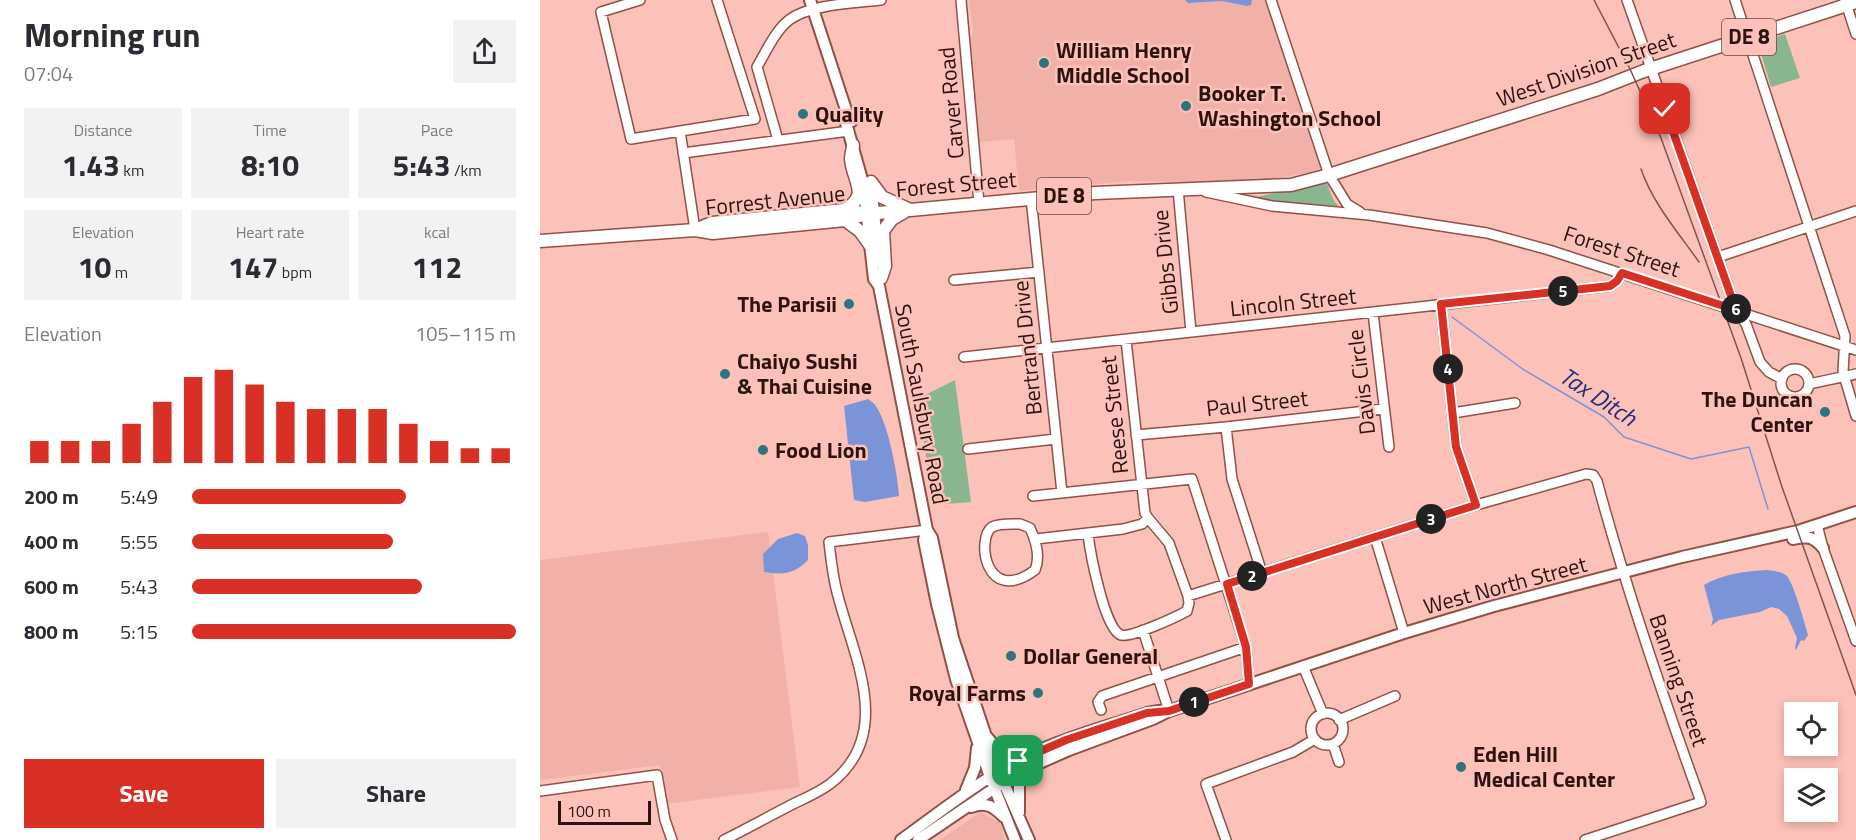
<!DOCTYPE html>
<meta charset="utf-8">
<style>
:root{--surface:#fff;--page:#f2f2f3;--text:#2b2b33;--muted:#7c7c81;--accent:#d93025}
body{margin:0;font-family:"Titillium Web",sans-serif;background:var(--page);color:var(--text);height:100vh;display:flex;flex-direction:column;font-size:22px;white-space:nowrap}
*{box-sizing:border-box;margin:0}
p{font-size:20px;color:var(--muted)}
.icon{flex:none;width:33px;height:33px;fill:none;stroke:currentColor;stroke-width:2;stroke-linecap:round;stroke-linejoin:round}
.map{position:relative;flex:1;overflow:hidden}
.drawer{display:flex;flex-direction:column;background:var(--surface);width:540px}
.drawer>*{flex:none}
.controls{position:absolute;left:1244px;top:702px;display:grid;gap:12px}
.controls a{display:grid;place-items:center;width:54px;height:54px;border-radius:0px;background:var(--surface);box-shadow:0 3px 9px #0003;font-size:30px}
.scale{position:absolute;left:18px;bottom:15px;width:93px;box-sizing:border-box;padding-left:6px;border:3px solid #2d1310;border-top:0;font-size:16px;line-height:21px;white-space:nowrap;color:#2d1310;-webkit-text-stroke:4px #fcc1b8;paint-order:stroke}
.pin{position:absolute;display:grid;place-items:center;width:51px;height:51px;color:#fff;margin:-26px;border-radius:12px;box-shadow:0 3px 9px #0006}
.km{position:absolute;width:30px;height:30px;margin:-15px;border-radius:50%;background:#222;color:#fff;font-size:16px;line-height:30px;text-align:center}
.round{display:grid;place-items:center;flex:none;width:63px;height:63px;border-radius:0px;background:var(--page)}
.overview{display:flex;align-items:center;justify-content:space-between;height:102px;padding:0 24px}
h1{font-size:33px;font-weight:700;line-height:45px}
.stats{display:grid;grid-template-columns:repeat(3,1fr);gap:9px;height:102px;padding:6px 24px}
.stats div{display:grid;align-content:center;border-radius:0px;background:var(--page);text-align:center}
.stats b{font-size:30px;font-weight:700}
.stats small{font-size:16px;font-weight:400}
.stats p{font-size:16px}
.chart{height:168px;padding:12px 24px}
.chart p{display:flex;justify-content:space-between}
.chart svg{width:100%;height:108px;margin-top:6px;stroke:var(--accent);stroke-width:6}
.primary-button{display:flex;gap:12px;margin-top:auto;padding:12px 24px}
.primary-button a{flex:1;height:69px;border-radius:0px;background:var(--accent);color:#fff;font-size:24px;font-weight:700;line-height:69px;text-align:center}
.primary-button a+a{background:var(--page);color:var(--text)}
ul{padding:0 24px;list-style:none;font-size:20px}
li{display:grid;grid-template-columns:96px 72px 1fr;align-items:center;height:45px}
li i{height:15px;border-radius:8px;background:var(--accent)}
main{display:flex;flex:1;min-height:0}
.map>svg:first-child{display:block}
</style>
<main>
<section class="drawer">
<div class="overview"><div><h1>Morning run</h1><p>07:04</p></div><a class="round"><svg class="icon" aria-label="share" viewBox="0 0 24 24"><path d="M12 15V3M7 8l5-5 5 5M5 13v7h14v-7"/></svg></a></div>
<div class="stats">
<div><p>Distance</p><b>1.43<small> km</small></b></div>
<div><p>Time</p><b>8:10</b></div>
<div><p>Pace</p><b>5:43<small> /km</small></b></div>
</div>
<div class="stats">
<div><p>Elevation</p><b>10<small> m</small></b></div>
<div><p>Heart rate</p><b>147<small> bpm</small></b></div>
<div><p>kcal</p><b>112</b></div>
</div>
<div class="chart"><p><span>Elevation</span>105–115 m</p>
<svg viewBox="0 0 160 44" preserveAspectRatio="none"><path d="M5 44V35M15 44V35M25 44V35M35 44V28M45 44V19M55 44V9M65 44V6M75 44V12M85 44V19M95 44V22M105 44V22M115 44V22M125 44V28M135 44V35M145 44V38M155 44V38"/></svg>
</div>
<ul>
<li><b>200 m</b>5:49<i style="width:66%"></i></li>
<li><b>400 m</b>5:55<i style="width:62%"></i></li>
<li><b>600 m</b>5:43<i style="width:71%"></i></li>
<li><b>800 m</b>5:15<i style="width:100%"></i></li>
</ul>
<div class="primary-button"><a>Save</a><a>Share</a></div>
</section>
<div class="map">
<svg width="1316" height="840" viewBox="0 0 1316 840">
<rect width="100%" height="100%" fill="#fcc1b8"/>
<path fill="#f1b1a9" d="M429,0h297l55,164 -1,4 -7,4 -54,9 -23,2 -106,-2 -111,10 -5,-52 -35,3 -9,-97 3,-15z
M228,532l32,255 -135,17 -5,-39 -120,15v-220z
M440,812l20,11 5,17h-65z"/>
<path fill="#88b68e" d="M1245,34l15,44 -29,9 -13,-44z
M783,183l4,1 6,15 8,11 -84,-11 -1,-2z
M415,380l16,122 -37,3 -17,-106z"/>
<path fill="#7b94d8" d="M645,0h67l-1,5 -4,1 -25,-5 -34,2z
M328,399c1,1 6,4 7,6 13,16 23,71 24,91l-34,6 -11,-2 -10,-94z
M257,533l8,3 3,9v15c-14,14 -24,15 -44,12l-1,-18 15,-15z
M1227,570c6,1 13,1 19,5 7,6 19,49 22,60l-4,6 -3,-1 -5,10 -1,-2 2,-10 -10,-22 -8,-7 -8,-2 -11,5 -41,8 -8,6 2,-7 -9,-34c18,-11 43,-14 63,-15z"/>
<g fill="none" stroke-linecap="round" stroke-linejoin="round">
<path stroke="#7b94d8" stroke-width="1.5" d="M912,317l72,53 80,47 20,20 67,22 58,-12 19,62"/>
<g stroke="#905149" stroke-width="12">
<path id="minor" d="M100,0l-39,12 30,127 124,-20 -38,-119
M421,0l18,203
M731,0l58,175 18,29 13,8
M1087,0l109,310 10,14 14,38 9,10 13,7
M1195,0l110,336 -2,36 13,44
M1305,0l11,34
M140,131l15,99
M238,140l-21,-73c9,-15 18,-36 32,-47 21,-16 67,-17 92,-20
M143,153l166,-22
M638,189l13,143
M666,192l66,14 97,9 118,18 62,17 307,100
M491,198l31,295
M1178,257l138,-46
M414,280l85,-8
M901,304l15,143 20,58
M833,313l16,134
M424,357l646,-71 7,-5 5,-8
M1241 383a14 14 0 1 1 28 0a14 14 0 1 1-28 0Z
M1269,384l47,-10
M913,413l62,-10
M686,427l6,52 30,94
M596,435l90,-8 157,-18
M428,449l88,-10
M493,496l159,-17 54,168 3,37
M480,524l10,4c6,13 11,28 5,42 -50,37 -59,-32 -43,-43 7,-4 20,-3 28,-3z
M1277,525l6,23 33,93
M548,534c2,17 16,95 33,101 10,3 55,-18 66,-24l2,-8 -1,-7 -19,-53 -21,-25 -3,-5 -19,-173
M835,537l29,96
M496,539l87,-10 19,-5 6,-6
M648,596l288,-91 110,-31 7,1 4,6c29,108 65,213 103,318
M603,630l26,81
M763,666l20,48
M561,710l-3,-8 4,-6 144,-49
M771 729a16 16 0 1 1 32 0a16 16 0 1 1-32 0Z
M799,720l56,-24
M793,744l6,18
M0,791l117,-16 8,45 7,20
M184,840c22,-11 44,-23 65,-34 14,-7 29,-13 41,-22 65,-50 24,-126 8,-188 -5,-17 -7,-36 -9,-54l98,-12
M686,840l-20,-56 87,-32 22,-13
M1045,840l116,-38"/>
</g>
<g stroke="#905149" stroke-width="14">
<path id="major" d="M270,0l38,116 4,5
M308,116l-2,7 17,60 11,96 5,7 48,244 5,8 21,100 9,27 33,98 34,77
M331,182l8,80
M387,530l-3,10 13,64 19,75 34,98 25,63
M1253,539c15,-3 20,-3 30,9
M448,738c11,16 24,17 41,12
M426,790l9,-22 2,-20
M431,807c15,-6 23,0 33,10
M479,813v-30l9,-14
M361,840c43,-31 84,-64 132,-87 36,-17 76,-27 114,-40l12,-2
M378,840l99,-67 52,-23 84,-31 16,-8 235,-78 90,-27 188,-49 116,-26 58,-19"/>
</g>
<g stroke="#905149" stroke-width="15">
<path id="highway" d="M331,182l11,15 26,12
M304,210c27,-15 9,-28 7,-51 0,-4 2,-10 2,-14
M305,220l15,11 10,14
M155,230l17,-7 132,-13 23,4 228,-21 196,-8 38,-10 269,-86 46,-18 212,-69
M0,241l155,-11 18,3 132,-13 18,-5
M341,278l4,-12 -2,-35 9,-12 12,-7"/>
</g>
<use href="#minor" stroke="#fff" stroke-width="9"/>
<use href="#major" stroke="#fff" stroke-width="10"/>
<use href="#highway" stroke="#fff" stroke-width="12"/>
<path stroke="#7d5651" stroke-width="1.5" d="M1054,0l36,69 31,69 80,220 41,129 74,208
M1101,169c12,35 37,63 58,93"/>
</g>
<g fill="none" stroke-linecap="round" stroke-linejoin="round">
<g stroke="#fff" stroke-width="12">
<path id="route" d="M478,761l48,-21 81,-27 22,-2 80,-27 -3,-37 -19,-63 249,-79 -20,-58 -15,-143 169,-18 7,-5 5,-8 114,37 -71,-201"/>
</g>
<use href="#route" stroke="#d93025" stroke-width="8"/>
</g>
<g fill="#2c747e" stroke="#fcc1b8" stroke-width="2">
<circle cx="504" cy="63" r="6"/>
<circle cx="646" cy="106" r="6"/>
<circle cx="263" cy="114" r="6"/>
<circle cx="309" cy="304" r="6"/>
<circle cx="185" cy="374" r="6"/>
<circle cx="1285" cy="412" r="6"/>
<circle cx="223" cy="450" r="6"/>
<circle cx="471" cy="656" r="6"/>
<circle cx="498" cy="693" r="6"/>
<circle cx="921" cy="767" r="6"/>
</g>
<g text-anchor="middle" stroke-width="5" stroke-linejoin="round" paint-order="stroke">
<g fill="#fcc1b8" stroke="#6b4742" stroke-width="1.5">
<rect x="1182" y="19" width="54" height="36" rx="4.5"/>
<rect x="497" y="178" width="54" height="36" rx="4.5"/>
</g>
<g font-size="21" font-weight="bold" fill="#2d1310">
<text x="1209" y="44">DE 8</text>
<text x="524" y="203">DE 8</text>
</g>
<g font-size="22" font-weight="bold" fill="#2d1310" stroke="#fcc1b8" text-anchor="start">
<text x="516" y="58">William Henry<tspan x="516" dy="25">Middle School</tspan></text>
<text x="658" y="101">Booker T.<tspan x="658" dy="25">Washington School</tspan></text>
<text x="275" y="122">Quality</text>
<text x="297" y="312" text-anchor="end">The Parisii</text>
<text x="197" y="369">Chaiyo Sushi<tspan x="197" dy="25">&amp; Thai Cuisine</tspan></text>
<text x="1273" y="407" text-anchor="end">The Duncan<tspan x="1273" dy="25">Center</tspan></text>
<text x="235" y="458">Food Lion</text>
<text x="483" y="664">Dollar General</text>
<text x="486" y="701" text-anchor="end">Royal Farms</text>
<text x="933" y="762">Eden Hill<tspan x="933" dy="25">Medical Center</tspan></text>
</g>
<g font-size="22" fill="#2d1310" stroke="#fcc1b8">
<text transform="translate(1046 69) rotate(-19)" y="8">West Division Street</text>
<text transform="translate(411 103) rotate(-95)" y="8">Carver Road</text>
<text transform="translate(416 184) rotate(-5)" y="8">Forest Street</text>
<text transform="translate(235 200) rotate(-6)" y="8">Forrest Avenue</text>
<text transform="translate(1082 251) rotate(18)" y="8">Forest Street</text>
<text transform="translate(625 262) rotate(-96)" y="8">Gibbs Drive</text>
<text transform="translate(753 302) rotate(-6)" y="8">Lincoln Street</text>
<text transform="translate(487 348) rotate(-96)" y="8">Bertrand Drive</text>
<text transform="translate(821 382) rotate(-97)" y="8">Davis Circle</text>
<text transform="translate(717 403) rotate(-6)" y="8">Paul Street</text>
<text transform="translate(382 404) rotate(79)" y="8">South Saulsbury Road</text>
<text transform="translate(574 415) rotate(-96)" y="8">Reese Street</text>
<text transform="translate(965 585) rotate(-15)" y="8">West North Street</text>
<text transform="translate(1139 680) rotate(71)" y="8">Banning Street</text>
</g>
<g font-size="24" font-style="italic" fill="#1d2f7e" stroke="#fcc1b8">
<text transform="translate(1058 397) rotate(33)" y="8">Tax Ditch</text>
</g>
</g>
</svg>
<div class="controls">
<a><svg class="icon" aria-label="locate" viewBox="0 0 24 24"><circle cx="12" cy="12" r="6"/><path d="M12 2v4M12 18v4M2 12h4M18 12h4"/></svg></a>
<a><svg class="icon" aria-label="layers" viewBox="0 0 24 24"><path d="M12 4l9 5-9 5-9-5zM3 14l9 5 9-5"/></svg></a>
</div>
<div class="scale">100 m</div>
<div class="pin" style="left:478px;top:761px;background:#1e9e55"><svg class="icon" aria-label="arrive" viewBox="0 0 24 24"><path d="M6 21V4h12l-3 4 3 4H6"/></svg></div>
<div class="pin" style="left:1125px;top:109px;background:#d93025"><svg class="icon" aria-label="check" viewBox="0 0 24 24"><path d="M5 12l5 5 9-10"/></svg></div>
<b class="km" style="left:654px;top:702px">1</b>
<b class="km" style="left:712px;top:576px">2</b>
<b class="km" style="left:891px;top:519px">3</b>
<b class="km" style="left:908px;top:369px">4</b>
<b class="km" style="left:1023px;top:291px">5</b>
<b class="km" style="left:1196px;top:309px">6</b>
</div>
</main>
